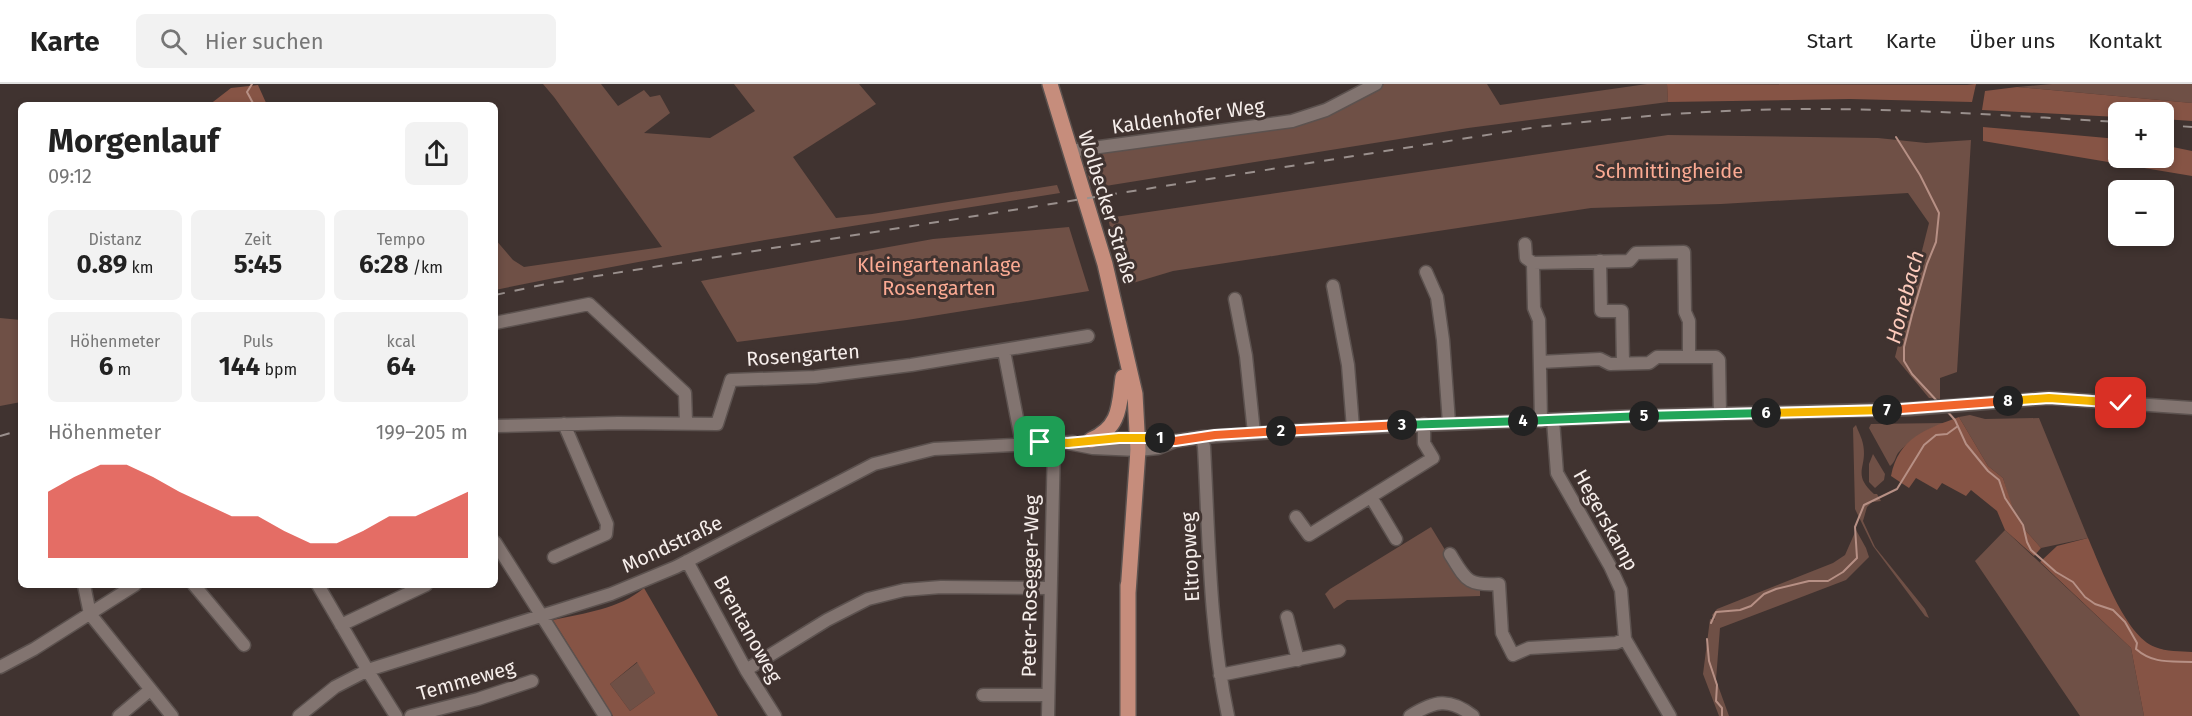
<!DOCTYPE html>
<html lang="de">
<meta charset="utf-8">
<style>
:root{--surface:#fff;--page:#f2f2f2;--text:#222;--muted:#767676;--line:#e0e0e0;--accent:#d93025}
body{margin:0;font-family:"Fira Sans",sans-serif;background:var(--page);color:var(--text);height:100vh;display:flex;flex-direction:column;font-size:22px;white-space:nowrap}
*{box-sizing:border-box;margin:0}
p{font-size:20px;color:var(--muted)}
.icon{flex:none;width:33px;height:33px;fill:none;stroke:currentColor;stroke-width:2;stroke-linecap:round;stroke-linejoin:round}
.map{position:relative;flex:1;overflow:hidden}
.drawer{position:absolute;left:18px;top:18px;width:480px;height:486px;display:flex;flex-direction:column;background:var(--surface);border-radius:9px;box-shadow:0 3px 9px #0003}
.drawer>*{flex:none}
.tools{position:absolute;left:2108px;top:18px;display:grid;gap:12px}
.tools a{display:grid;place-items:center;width:66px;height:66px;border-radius:9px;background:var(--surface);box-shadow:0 3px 9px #0003;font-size:30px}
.pin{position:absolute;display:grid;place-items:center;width:51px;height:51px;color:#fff;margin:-26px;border-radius:12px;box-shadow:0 3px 9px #0006}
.km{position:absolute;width:30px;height:30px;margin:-15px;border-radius:50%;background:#222;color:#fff;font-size:16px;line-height:30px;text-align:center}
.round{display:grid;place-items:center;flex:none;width:63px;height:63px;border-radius:9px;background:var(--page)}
.headline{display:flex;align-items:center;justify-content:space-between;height:102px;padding:0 30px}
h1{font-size:33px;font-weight:700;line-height:45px}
.metrics{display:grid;grid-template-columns:repeat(3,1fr);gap:9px;height:102px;padding:6px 30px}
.metrics div{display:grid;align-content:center;border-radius:9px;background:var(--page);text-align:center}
.metrics b{font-size:26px;font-weight:700}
.metrics small{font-size:16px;font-weight:400}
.metrics p{font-size:16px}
.chart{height:168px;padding:12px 30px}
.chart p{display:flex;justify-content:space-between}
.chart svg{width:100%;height:108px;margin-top:6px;fill:var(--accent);opacity:.7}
header{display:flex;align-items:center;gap:36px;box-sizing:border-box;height:84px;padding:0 30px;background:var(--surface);border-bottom:2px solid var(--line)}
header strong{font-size:28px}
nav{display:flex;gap:33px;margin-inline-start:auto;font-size:21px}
.search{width:420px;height:54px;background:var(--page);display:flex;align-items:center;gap:15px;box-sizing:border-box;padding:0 21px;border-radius:9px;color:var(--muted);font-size:22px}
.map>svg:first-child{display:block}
</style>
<header>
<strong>Karte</strong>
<div class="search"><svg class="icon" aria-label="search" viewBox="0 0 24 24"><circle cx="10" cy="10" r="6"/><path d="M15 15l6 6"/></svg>Hier suchen</div>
<nav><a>Start</a><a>Karte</a><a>Über uns</a><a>Kontakt</a></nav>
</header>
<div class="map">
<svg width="2192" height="632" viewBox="0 0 2192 632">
<rect width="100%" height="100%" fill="#403330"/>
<path fill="#6f5046" d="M543,0h58l17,22 26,-16 6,7 10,-2 10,18 -26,20 66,5 45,-27 -21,-27h125l17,20 -83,53 43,61 36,-4 185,-29 3,8c-189,30 -378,58 -565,97v-30l3,-3 -3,-4v-14l18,21 11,7 138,-20 -108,-150z
M1384,0h103l13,21 147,-21h20l1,18 -200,26 -375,60 -8,-20 2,-13 12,-3 243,-44z
M2052,0h140v19l-175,-16z
M1668,51l210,3 48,5 45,-3 -14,232 -17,6v21l-11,-1 -34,-41 34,-134 -21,-30 -187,11 -130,4 -418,63 -50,15 -15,-68z
M1069,143l20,64 -182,29 -170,22 -36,-61 232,-42z
M0,234l21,2v82l-21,4z
M1970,331l15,4 54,-1 49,120 -47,10 -15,-17 -14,-22 -9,-31 -15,-12 -29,-49z
M1944,339c-17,6 -34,16 -46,30 -3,5 -3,9 -8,13l-21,-38 2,-4z
M1856,341c2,6 6,13 7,19 5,24 -12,29 11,50h3l4,7 -9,1 -5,5 -4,14 12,26 50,62 4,9 -4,-2 -52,-70 -18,-37 -2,-81z
M1873,370l12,20 -1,6 -9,8 -6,-6v-18z
M1431,443l30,49 19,12v8l-133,4 -13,9 -9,-15 5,-5z
M1856,446l10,18 3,9 -23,23 -126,48 -4,52 13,36h-10l-16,-42 7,-55 5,1 -3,-5 5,-6 116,-46 12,-8z
M2005,446l126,118 13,68h-64l-105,-155z
M638,578l17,31 -25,18 -20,-27z"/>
<path fill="#865445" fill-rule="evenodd" d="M1667,0l300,1 9,-1 -4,18 -122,-3 -182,3z
M258,1l9,20h-58l22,-17z
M2017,3l175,16v18l-29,-2v-7h-45v5l-136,-7 3,-19z
M1983,43l135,12v19h45v-13l29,6v25l-209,-35z
M1959,333l29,49 15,12 10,31 13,22 15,17 -7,8 -29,-26 -8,-19 -26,-21 -5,6 -24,-13 -5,7 -21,-12 -7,10 -18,-12c8,-39 35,-47 68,-59z
M2088,454c13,29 37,98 67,109 11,5 26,4 37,5v64h-48l-13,-68 -91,-86 17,-16z
M644,504l74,128h-105l-60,-96c32,-7 66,-11 91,-32zM637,578l18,31 -25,18 -20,-27z"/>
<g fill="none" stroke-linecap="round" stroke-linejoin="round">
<path stroke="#b79085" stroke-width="2" d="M252,0l-5,8 7,13
M1896,53l24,38 19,38 -3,29 -9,22 -15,51 -8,32v14l8,13 26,28
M1946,326l9,10 11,24 22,27 11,9 6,18 18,27 4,17 4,8 25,22 17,10 12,15 10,7 18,6 12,12 12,21 -1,6c17,15 34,12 56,13
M1711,539l5,-11 24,-2 11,-4 13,-12 12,-5 33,-8h19l15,-9 14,-14 -2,-31 9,-22 33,-16 27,-44 12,-10 11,-1 11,-8
M1707,555l2,22 8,24 -1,16 6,7v8"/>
<g stroke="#5c524f" stroke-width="15">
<path id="minor" d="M1070,67l222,-30 34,-11 50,-26
M1525,160l1,14 7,5
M1600,177l1,50h21l1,52
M1426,188l11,25 6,43 6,83
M1333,202l15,79 5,63
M1235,215l11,57 8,77
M495,239l94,-19 96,89 1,29
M1004,267l18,93
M1540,278l60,-3 10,5 39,-1 8,-6h32
M1553,336l4,53 53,93 11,24 4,49 45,77
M1541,337l-2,-101 -5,-12 -1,-45 96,-2 7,-8 48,-1 1,60 4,9v36h27l3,3 1,54
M495,342l123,-3 99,1 14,-44 84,-3 96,-12 177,-29
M1202,353l2,10c5,90 5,181 24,269
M1094,355l66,-1 15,3
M1068,359l25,5 45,2 20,-2 17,-7 27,-4 102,-7 333,-14 273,-7 139,-11 143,10
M1371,413l25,42
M1296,433l13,18 124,-77 -9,-15v-19
M495,458l110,174
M1450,470c16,26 17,32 49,30l3,49 11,22 16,-7 87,-5 9,-4
M554,473l52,-23 1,-10 -43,-100
M687,477l59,109 29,46
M84,501l6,29 82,102
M194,501l50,60
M318,501l53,91 25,40
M1287,533l11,43
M341,541l85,-40
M0,583l34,-18 101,-64
M746,586l81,-50 41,-21 36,-9 37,-3 109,1
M1220,591l119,-24
M983,611h65
M119,632l31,-26
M299,632l36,-29 33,-17 243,-76 65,-27 198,-103 60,-15 139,-7
M411,632l67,-17 54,-18
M1048,632l6,-273
M1410,632c24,-15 39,-19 63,0"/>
</g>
<g stroke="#5c524f" stroke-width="18">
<path id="major" d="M1050,0l55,180 30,130 3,56 -10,143
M1091,356c30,-13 28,-35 32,-63
M1128,632v-131"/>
</g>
<use href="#minor" stroke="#827470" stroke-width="12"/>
<use href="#major" stroke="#c68d7c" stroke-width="15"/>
<path stroke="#9a908d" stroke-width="2" stroke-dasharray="10 10" stroke-linecap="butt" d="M2163,41l29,2
M495,211l51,-11 991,-157c73,-8 145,-15 218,-17 121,-4 242,5 363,12
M0,352l21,-6"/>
</g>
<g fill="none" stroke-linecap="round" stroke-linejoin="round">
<g stroke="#fff" stroke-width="12">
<path id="split-1" d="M1040,358l28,1 51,-5h41"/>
</g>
<g stroke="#fff" stroke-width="12">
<path id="split-2" d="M1160,354l15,3 40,-6 66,-4"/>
</g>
<g stroke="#fff" stroke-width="12">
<path id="split-3" d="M1281,347l121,-6"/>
</g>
<g stroke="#fff" stroke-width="12">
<path id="split-4" d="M1402,341l121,-4"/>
</g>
<g stroke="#fff" stroke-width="12">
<path id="split-5" d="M1523,337l121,-5"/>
</g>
<g stroke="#fff" stroke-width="12">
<path id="split-6" d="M1644,332l122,-3"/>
</g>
<g stroke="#fff" stroke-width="12">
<path id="split-7" d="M1766,329l121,-3"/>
</g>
<g stroke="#fff" stroke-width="12">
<path id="split-8" d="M1887,326l121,-9"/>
</g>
<g stroke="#fff" stroke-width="12">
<path id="split-9" d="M2008,317l41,-3 72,5"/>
</g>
<use href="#split-1" stroke="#f5b400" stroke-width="8"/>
<use href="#split-2" stroke="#f0652b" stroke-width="8"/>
<use href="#split-3" stroke="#f0652b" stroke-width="8"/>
<use href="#split-4" stroke="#22a559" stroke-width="8"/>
<use href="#split-5" stroke="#22a559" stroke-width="8"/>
<use href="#split-6" stroke="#22a559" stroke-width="8"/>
<use href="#split-7" stroke="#f5b400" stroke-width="8"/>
<use href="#split-8" stroke="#f0652b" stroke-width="8"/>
<use href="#split-9" stroke="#f5b400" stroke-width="8"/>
</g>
<g text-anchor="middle" stroke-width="6" stroke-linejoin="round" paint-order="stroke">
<g font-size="20" fill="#f6eeeb" stroke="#403330">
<text transform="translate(1188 32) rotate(-8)" y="7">Kaldenhofer Weg</text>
<text transform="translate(1108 123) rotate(73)" y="7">Wolbecker Straße</text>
<text transform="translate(803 271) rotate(-4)" y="7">Rosengarten</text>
<text transform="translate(1606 436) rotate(61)" y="7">Hegerskamp</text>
<text transform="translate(672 460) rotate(-25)" y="7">Mondstraße</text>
<text transform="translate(1190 473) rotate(-93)" y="7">Eltropweg</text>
<text transform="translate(1030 502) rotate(-89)" y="7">Peter-Rosegger-Weg</text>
<text transform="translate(748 545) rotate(61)" y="7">Brentanoweg</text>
<text transform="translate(466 596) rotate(-16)" y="7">Temmeweg</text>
</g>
<g font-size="20" fill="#fbaa93" stroke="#403330">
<text x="1669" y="94">Schmittingheide</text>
<text x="939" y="188">Kleingartenanlage<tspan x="939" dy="23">Rosengarten</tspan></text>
</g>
<g font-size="21" font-style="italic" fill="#fdcbbc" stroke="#403330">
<text transform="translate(1905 213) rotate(-75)" y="7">Honebach</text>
</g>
</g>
</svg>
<div class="tools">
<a>+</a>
<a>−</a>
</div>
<div class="pin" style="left:1040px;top:358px;background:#1e9e55"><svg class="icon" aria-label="arrive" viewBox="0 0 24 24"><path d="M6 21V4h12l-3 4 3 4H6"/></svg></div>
<div class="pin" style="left:2121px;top:319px;background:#d93025"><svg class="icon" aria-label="check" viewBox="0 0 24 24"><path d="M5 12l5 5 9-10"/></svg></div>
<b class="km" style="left:1160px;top:354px">1</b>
<b class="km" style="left:1281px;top:347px">2</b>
<b class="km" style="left:1402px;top:341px">3</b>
<b class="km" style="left:1523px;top:337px">4</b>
<b class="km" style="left:1644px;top:332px">5</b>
<b class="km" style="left:1766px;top:329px">6</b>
<b class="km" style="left:1887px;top:326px">7</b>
<b class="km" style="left:2008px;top:317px">8</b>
<section class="drawer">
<div class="headline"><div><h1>Morgenlauf</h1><p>09:12</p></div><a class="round"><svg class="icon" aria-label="share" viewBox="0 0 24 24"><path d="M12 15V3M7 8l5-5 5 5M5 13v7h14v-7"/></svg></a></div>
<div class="metrics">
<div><p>Distanz</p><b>0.89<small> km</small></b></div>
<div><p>Zeit</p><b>5:45</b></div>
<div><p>Tempo</p><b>6:28<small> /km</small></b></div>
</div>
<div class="metrics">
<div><p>Höhenmeter</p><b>6<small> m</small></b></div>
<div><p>Puls</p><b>144<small> bpm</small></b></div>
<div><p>kcal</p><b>64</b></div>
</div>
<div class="chart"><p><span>Höhenmeter</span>199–205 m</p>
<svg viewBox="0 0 160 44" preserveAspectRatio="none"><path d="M0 44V17L10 11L20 6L30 6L40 11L50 17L60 22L70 27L80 27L90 33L100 38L110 38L120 33L130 27L140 27L150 22L160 17V44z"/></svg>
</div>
</section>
</div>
